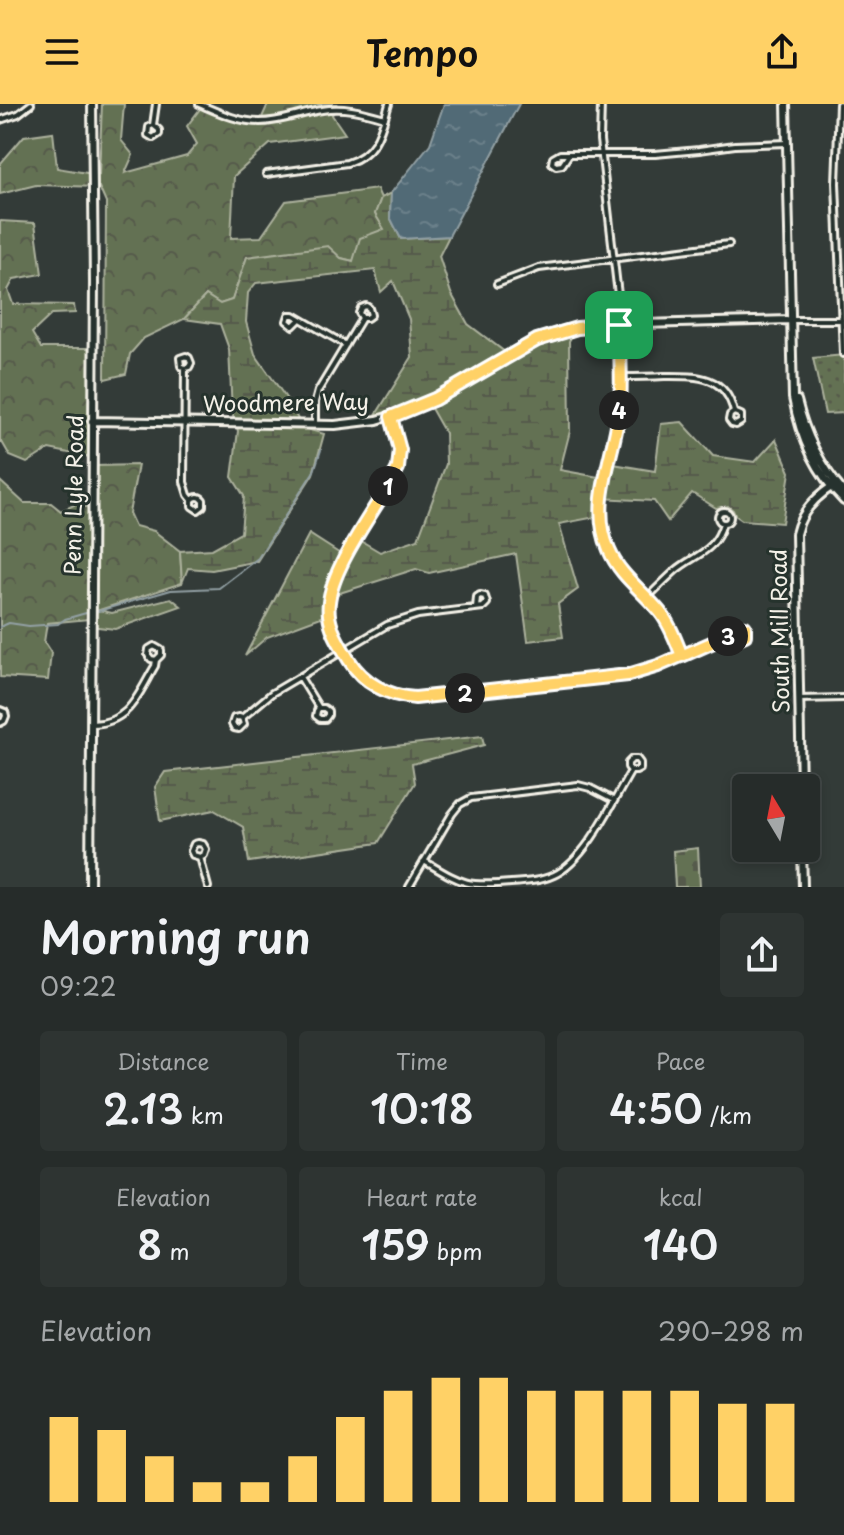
<!DOCTYPE html>
<meta charset="utf-8">
<style>
:root{--surface:#262c2a;--page:#2e3432;--text:#f1f3f6;--muted:#a4a7a8;--line:#424847;--accent:#ffd166}
body{margin:0;font-family:"Playpen Sans",sans-serif;background:var(--page);color:var(--text);height:100vh;display:flex;flex-direction:column;font-size:30px;white-space:nowrap}
*{box-sizing:border-box;margin:0}
p{font-size:26px;color:var(--muted)}
.icon{flex:none;width:44px;height:44px;fill:none;stroke:currentColor;stroke-width:2;stroke-linecap:round;stroke-linejoin:round}
.map{position:relative;height:783px;overflow:hidden}
.side{display:flex;flex-direction:column;background:var(--surface);flex:1}
.side>*{flex:none}
.needle{width:52px;rotate:350deg}
.controls{position:absolute;left:732px;top:670px;display:grid;gap:16px}
.controls a{display:grid;place-items:center;width:88px;height:88px;border-radius:8px;background:var(--surface);box-shadow:0 4px 12px #0003,0 0 0 2px var(--line);font-size:40px}
.pin{position:absolute;display:grid;place-items:center;width:68px;height:68px;color:#fff;margin:-34px;border-radius:16px;box-shadow:0 4px 12px #0006}
.km{position:absolute;width:40px;height:40px;margin:-20px;border-radius:50%;background:#222;color:#fff;font-size:22px;line-height:40px;text-align:center}
.round{display:grid;place-items:center;flex:none;width:84px;height:84px;border-radius:8px;background:var(--page)}
.head{display:flex;align-items:center;justify-content:space-between;height:136px;padding:0 40px}
h1{font-size:44px;font-weight:600;line-height:60px}
.figures{display:grid;grid-template-columns:repeat(3,1fr);gap:12px;height:136px;padding:8px 40px}
.figures div{display:grid;align-content:center;border-radius:8px;background:var(--page);text-align:center}
.figures b{font-size:40px;font-weight:600}
.figures small{font-size:22px;font-weight:400}
.figures p{font-size:22px}
.chart{height:224px;padding:16px 40px}
.chart p{display:flex;justify-content:space-between}
.chart svg{width:100%;height:144px;margin-top:8px;stroke:var(--accent);stroke-width:6}
header{display:flex;justify-content:space-between;align-items:center;height:104px;padding:0 40px;background:var(--accent);color:#111;font-size:36px;font-weight:600}
.map>svg:first-child{display:block}
</style>
<header><svg class="icon" aria-label="menu" viewBox="0 0 24 24"><path d="M4 6h16M4 12h16M4 18h16"/></svg>Tempo<svg class="icon" aria-label="share" viewBox="0 0 24 24"><path d="M12 15V3M7 8l5-5 5 5M5 13v7h14v-7"/></svg></header>
<div class="map">
<svg width="844" height="783" viewBox="0 0 844 783">
<defs>
<pattern id="grass-dots" width="8" height="8" patternUnits="userSpaceOnUse" patternTransform="scale(2)"><rect width="8" height="8" fill="#647152"/><path d="M2 2h.1M6 6h.1" fill="none" stroke="#555a4b" stroke-width="1.8" stroke-linecap="round"/></pattern>
<pattern id="forest-crowns" width="20" height="18" patternUnits="userSpaceOnUse" patternTransform="scale(2)"><rect width="20" height="18" fill="#647152"/><path d="M2 6a3 3 0 1 1 6 0M12 15a3 3 0 1 1 6 0" fill="none" stroke="#555a4b"/></pattern>
<pattern id="wetland-marsh" width="20" height="14" patternUnits="userSpaceOnUse" patternTransform="scale(2)"><rect width="20" height="14" fill="#647152"/><path d="M1 5h8M5 5V1M11 12h8M15 12V8" fill="none" stroke="#555a4b"/></pattern>
<pattern id="cemetery-stones" width="16" height="16" patternUnits="userSpaceOnUse" patternTransform="scale(2)"><rect width="16" height="16" fill="#647152"/><path d="M2 7V4a2 2 0 0 1 4 0v3zM10 15v-3a2 2 0 0 1 4 0v3z" fill="#555a4b"/></pattern>
<pattern id="water-ripples" width="26" height="14" patternUnits="userSpaceOnUse" patternTransform="scale(2)"><rect width="26" height="14" fill="#516a76"/><path d="M2 4q2-2 4 0t4 0M15 11q2-2 4 0t4 0" fill="none" stroke="#6b808a"/></pattern>
</defs>
<rect width="100%" height="100%" fill="#333b38"/>
<filter id="ink" filterUnits="userSpaceOnUse"><feTurbulence type="fractalNoise" baseFrequency=".0125" numOctaves="2"/><feDisplacementMap in="SourceGraphic" scale="16" xChannelSelector="R" yChannelSelector="G"/><feConvolveMatrix kernelMatrix="1 2 1 2 8 2 1 2 1" color-interpolation-filters="sRGB"/></filter>
<g filter="url(#ink)">
<path fill="url(#grass-dots)" stroke="#acb19d" stroke-width="2" d="M844,251v58l-19,1 -12,-56z"/>
<path fill="url(#forest-crowns)" stroke="#acb19d" stroke-width="2" d="M102,0h22l-3,36 12,15 -8,18 62,-17 10,-12 -10,-18 16,-21 31,13 26,4 8,-18h69l-5,11 13,19 -75,10 -36,32 -3,62 30,-1 25,-36 91,-12 4,9 -6,16 10,15 -32,32 -12,-3 -94,-1 -15,43 -12,4 -14,-9 -22,24 -40,19 -14,16 -4,20 -21,5 1,-176 -7,-16 -63,-2 -36,9v-30l24,-28 29,-4 4,36 42,7z
M0,117l35,2 7,51 -28,5 -6,11 5,14 61,1 1,8 -23,1 -20,19 9,15h49l4,110 -45,-9 -22,14 -17,-7 -8,-14h-2z
M138,361l-9,48 6,13 19,5 26,20 2,32 -83,27 13,3 59,-15 10,8 -66,23 -25,-3 -1,-7 -42,4 -3,19 7,11 -3,27 -48,-3v-196l24,22h27l10,8 17,-8 14,7 2,-44z"/>
<path fill="url(#wetland-marsh)" stroke="#acb19d" stroke-width="2" d="M391,89l-1,24 11,22 48,-3 -10,20 12,37 17,31 41,31 67,-26 -7,12 1,90 -10,39 44,8 3,-15 48,8 6,-47 21,-2 31,34 42,6 21,-23 14,33 -8,51 -40,-3 -7,-5 -2,-5 -5,-4 -12,2 -24,-15 -24,28 -14,-20 -53,-3v18l-42,8 19,65 -20,15 5,33 -35,4 -12,-87 -87,19 -13,-4 -86,27 -1,18 -62,23 -22,19 64,-122 36,23 13,-18 22,13 38,-13 28,-75 -1,-31 -17,-30 -56,18 40,-64 -3,-38 -16,-38 -12,11 -6,-22 -119,13 -8,10 -2,29 9,32 31,44 17,30 21,6 -11,40 -56,87 -45,9 -24,-2 -6,15 -2,-32 32,-2 29,-16 3,-37 -12,-19 6,-46 -6,-18 -3,-64 -9,-25 -36,-5 22,-24 14,9 12,-4 15,-43 81,-11 13,12 12,3 7,-23 24,-9 -9,-15 6,-16z
M482,632l2,9 -72,19 3,19 -37,60 -129,19 -6,-35 -29,-17 -54,11 -5,-34 10,-15z"/>
<path fill="url(#cemetery-stones)" stroke="#acb19d" stroke-width="2" d="M698,744l2,39h-25l-2,-36z"/>
<path fill="url(#water-ripples)" stroke="#92a0a4" stroke-width="2" d="M444,0h75l-70,132 -48,3 -11,-22 1,-24 39,-49z"/>
<g fill="none" stroke-linecap="round" stroke-linejoin="round">
<path stroke="#92a0a4" stroke-width="2" d="M95,508l76,-22 48,-2 39,-30 56,-87 7,-21
M0,523l9,-4 20,3 29,-2 7,-5 21,-6"/>
<g stroke="#f4f1e8" stroke-width="10">
<path id="street" d="M199,0c19,8 39,18 61,18 21,0 41,-9 62,-12 22,-4 42,2 63,8
M601,0l-1,36 18,155 2,98 -2,23 -17,82 1,32 11,29 13,18 39,41 17,38
M839,0l-3,79 7,171
M0,16l18,-6 13,-10
M153,21l6,5v4l-6,4 -5,-3 1,-8 4,-2 3,-21
M568,52l-6,9 -6,1 -4,-3 1,-5 7,-4h95l44,-4 36,-5 52,-2
M266,70l81,-11c30,-9 34,-33 42,-59
M497,180l42,-16 190,-24
M300,215l-7,7 -6,-5 2,-6h5l52,30
M790,216h52
M185,264l4,-1 2,-4 -2,-5 -3,-2 -6,2 1,8 4,2 -1,114 4,13 4,5v6l6,4 5,-4v-6c-3,-4 -7,-4 -11,0
M620,273c15,0 29,0 44,-1 32,0 61,-2 70,36l7,3v7l-5,3 -4,-1 -3,-4 1,-5 4,-3
M391,313l9,33 -2,18c-19,39 -75,105 -69,147 2,17 12,31 20,45 14,24 39,36 66,38l213,-23 20,-5 86,-37v-4l3,-3h6l3,4 -1,5 -4,2 -7,-4
M315,321v-23l3,-11 44,-73 -3,-5 2,-5 5,-2 3,2 2,7 -4,3h-5
M718 413a6 6 0 1 1 12 0a6 6 0 1 1-12 0Z
M647,494c9,-9 18,-18 28,-27 20,-17 40,-18 48,-48
M300,573l19,31h5l4,3v4l-3,4h-5l-4,-3 1,-5 2,-3
M799,595l45,-1
M0,606l5,2 1,4 -2,5 -4,2
M242,614l2,6 -5,5 -5,-1 -2,-4 2,-6 5,-1 3,1 30,-25 115,-68 31,-10 65,-8 4,-4 -2,-7 -5,-1 -3,2 -1,11
M92,620c38,-1 46,-30 63,-58l1,-6 5,-5v-5l-7,-4 -5,3 -1,6 3,4 5,1
M200,753l4,-2 2,-6 -3,-5 -5,-1 -4,1 -3,7 2,4 7,2 8,30
M424,757c39,23 41,26 87,22 15,-1 30,-2 43,-8 32,-14 59,-74 77,-104h5l4,-2v-6l-3,-4h-5l-4,4v4l3,4
M409,783l43,-73 8,-10 11,-6 107,-13 12,3 23,12"/>
</g>
<g stroke="#f4f1e8" stroke-width="12">
<path id="secondary" d="M786,0l7,294c7,39 23,75 51,103
M797,296c8,34 24,66 47,93
M92,317l243,4 42,-5 30,-9 28,-12 90,-53 38,-15 41,-6 186,-5
M801,684l-5,-254c5,-23 20,-38 40,-50
M802,744l1,39
M90,783l4,-604 -2,-179"/>
</g>
<use href="#street" stroke="#26332d" stroke-width="4"/>
<use href="#secondary" stroke="#26332d" stroke-width="6"/>
</g>
</g>
<g fill="none" stroke-linecap="round" stroke-linejoin="round" filter="url(#ink)">
<g stroke="#fff" stroke-width="16">
<path id="route" d="M619,221l-42,3 -40,12 -102,59 -44,18 9,33 -2,18c-19,39 -75,106 -69,147 2,17 12,31 20,45 14,23 39,36 66,38l213,-23 30,-9 76,-33v-4l3,-3 8,1v8l-5,2 -6,-4 -52,23c-6,-15 -12,-32 -22,-44 -17,-21 -40,-36 -51,-62 -21,-48 7,-96 11,-145 2,-26 0,-54 -1,-80"/>
</g>
<use href="#route" stroke="#ffd166" stroke-width="10"/>
</g>
<g text-anchor="middle" stroke-width="6" stroke-linejoin="round" paint-order="stroke">
<g font-size="22" fill="#f4f1e8" stroke="#26332d">
<text transform="translate(286 299) rotate(-1)" y="8">Woodmere Way</text>
<text transform="translate(74 391) rotate(-89)" y="8">Penn Lyle Road</text>
<text transform="translate(780 527) rotate(-91)" y="8">South Mill Road</text>
</g>
</g>
</svg>
<div class="controls">
<a><svg class="needle" viewBox="-14 -14 28 28"><path d="M0-13l5 13h-10z" fill="#e53935"/><path d="M0 13l5-13h-10z" fill="#a4a7a8"/></svg></a>
</div>
<div class="pin" style="left:619px;top:221px;background:#1e9e55"><svg class="icon" aria-label="arrive" viewBox="0 0 24 24"><path d="M6 21V4h12l-3 4 3 4H6"/></svg></div>
<b class="km" style="left:388px;top:382px">1</b>
<b class="km" style="left:465px;top:589px">2</b>
<b class="km" style="left:728px;top:532px">3</b>
<b class="km" style="left:619px;top:306px">4</b>
</div>
<section class="side">
<div class="head"><div><h1>Morning run</h1><p>09:22</p></div><a class="round"><svg class="icon" aria-label="share" viewBox="0 0 24 24"><path d="M12 15V3M7 8l5-5 5 5M5 13v7h14v-7"/></svg></a></div>
<div class="figures">
<div><p>Distance</p><b>2.13<small> km</small></b></div>
<div><p>Time</p><b>10:18</b></div>
<div><p>Pace</p><b>4:50<small> /km</small></b></div>
</div>
<div class="figures">
<div><p>Elevation</p><b>8<small> m</small></b></div>
<div><p>Heart rate</p><b>159<small> bpm</small></b></div>
<div><p>kcal</p><b>140</b></div>
</div>
<div class="chart"><p><span>Elevation</span>290–298 m</p>
<svg viewBox="0 0 160 44" preserveAspectRatio="none"><path d="M5 44V18M15 44V22M25 44V30M35 44V38M45 44V38M55 44V30M65 44V18M75 44V10M85 44V6M95 44V6M105 44V10M115 44V10M125 44V10M135 44V10M145 44V14M155 44V14"/></svg>
</div>
</section>
